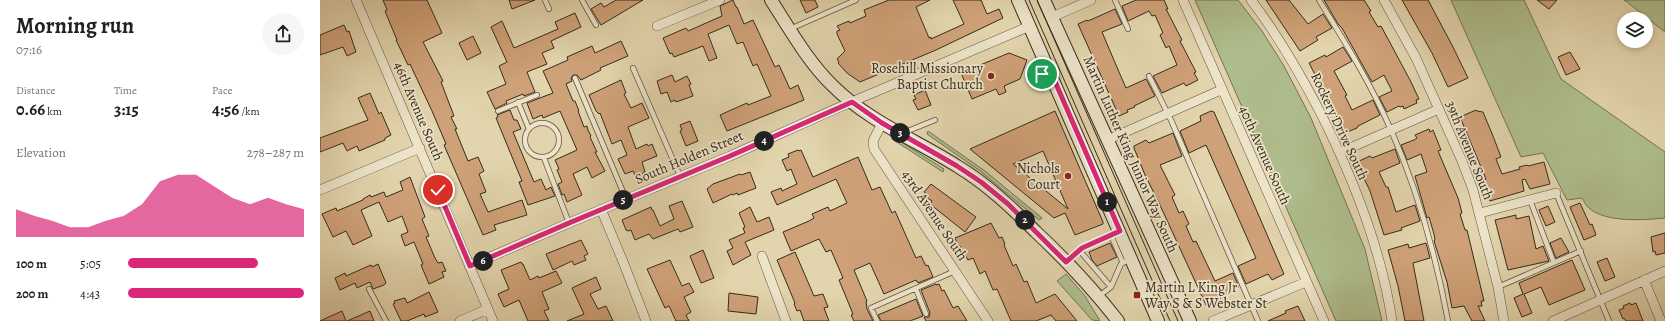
<!DOCTYPE html>
<meta charset="utf-8">
<style>
:root{--surface:#fff;--page:#f6f6f6;--text:#202124;--muted:#757577;--accent:#db2777}
body{margin:0;font-family:Alegreya,serif;background:var(--page);color:var(--text);height:100vh;display:flex;flex-direction:column;font-size:15px;white-space:nowrap}
*{box-sizing:border-box;margin:0}
p{font-size:13px;color:var(--muted)}
.icon{flex:none;width:22px;height:22px;fill:none;stroke:currentColor;stroke-width:2;stroke-linecap:round;stroke-linejoin:round}
.map{position:relative;flex:1;overflow:hidden}
.details{display:flex;flex-direction:column;background:var(--surface);width:320px}
.details>*{flex:none}
.buttons{position:absolute;left:1297px;top:12px;display:grid;gap:8px}
.buttons a{display:grid;place-items:center;width:36px;height:36px;border-radius:50%;background:var(--surface);box-shadow:0 2px 6px #0003;font-size:20px}
.pin{position:absolute;display:grid;place-items:center;width:34px;height:34px;color:#fff;margin:-17px;border:2px solid #fff;border-radius:50%;box-shadow:0 1px 4px #0007}
.km{position:absolute;width:20px;height:20px;margin:-10px;border-radius:50%;background:#222;color:#fff;font-size:11px;line-height:20px;text-align:center}
.round{display:grid;place-items:center;flex:none;width:42px;height:42px;border-radius:21px;background:var(--page)}
.headline{display:flex;align-items:center;justify-content:space-between;height:68px;padding:0 16px}
h1{font-size:22px;font-weight:700;line-height:30px}
.metrics{display:grid;grid-template-columns:repeat(3,1fr);gap:6px;height:68px;padding:4px 16px}
.metrics div{display:grid;align-content:center}
.metrics b{font-size:17px;font-weight:700}
.metrics small{font-size:11px;font-weight:400}
.metrics p{font-size:11px}
.chart{height:112px;padding:8px 16px}
.chart p{display:flex;justify-content:space-between}
.chart svg{width:100%;height:72px;margin-top:4px;fill:var(--accent);opacity:.7}
ul{padding:0 16px;list-style:none;font-size:13px}
li{display:grid;grid-template-columns:64px 48px 1fr;align-items:center;height:30px}
li i{height:10px;border-radius:5px;background:var(--accent)}
main{display:flex;flex:1;min-height:0}
.map>svg:first-child{display:block}
</style>
<main>
<section class="details">
<div class="headline"><div><h1>Morning run</h1><p>07:16</p></div><a class="round"><svg class="icon" aria-label="share" viewBox="0 0 24 24"><path d="M12 15V3M7 8l5-5 5 5M5 13v7h14v-7"/></svg></a></div>
<div class="metrics">
<div><p>Distance</p><b>0.66<small> km</small></b></div>
<div><p>Time</p><b>3:15</b></div>
<div><p>Pace</p><b>4:56<small> /km</small></b></div>
</div>
<div class="chart"><p><span>Elevation</span>278–287 m</p>
<svg viewBox="0 0 160 44" preserveAspectRatio="none"><path d="M0 44V27L10 31L20 34L30 38L40 38L50 34L60 31L70 24L80 10L90 6L100 6L110 13L120 20L130 24L140 20L150 24L160 27V44z"/></svg>
</div>
<ul>
<li><b>100 m</b>5:05<i style="width:74%"></i></li>
<li><b>200 m</b>4:43<i style="width:100%"></i></li>
</ul>
</section>
<div class="map">
<svg width="1345" height="321" viewBox="0 0 1345 321">
<rect width="100%" height="100%" fill="#e2d4ac"/>
<filter id="stains"><feTurbulence type="fractalNoise" baseFrequency=".005" numOctaves="4"/><feColorMatrix values="0 0 0 0 .2 0 0 0 0 .09 0 0 0 0 .02 0 0 0 .5 -.17"/></filter>
<radialGradient id="worn" r=".72"><stop offset=".6" stop-color="#630" stop-opacity="0"/><stop offset="1" stop-color="#630" stop-opacity=".3"/></radialGradient>
<path fill="#afbd8c" stroke="#727455" d="M875,0h43l24,31 22,35 27,52 54,131 17,72h-46z
M1131,0h73l37,79 104,73v66c-21,2 -59,5 -76,-10 -3,-2 -5,-7 -7,-10l-15,2 -24,-47 -22,4z
M1304,0h41v32l-38,-30z
M608,131l57,40 57,47 -3,2 -59,-49 -53,-37z
M573,137l51,32 -1,3 -51,-33z
M746,274l19,22 15,25 -8,-1 -35,-39z"/>
<path fill="#cfa178" stroke="#362b1e" fill-rule="evenodd" d="M63,0h44l15,33 -19,9 20,39 -2,1 13,34 -3,1 6,12h-2l13,32 10,-4 6,14 -5,3 7,18 -6,2 8,18 34,-12 5,15 -33,10 2,5 -13,5 -39,-90 2,-1 -14,-33 -22,-47 -2,1 -12,-25h1l-12,-29 2,-1z
M189,0h26l-23,9z
M296,0h27l-42,25 -10,-16 10,-6 3,4z
M413,0l3,7h1l7,17 9,-4 22,47 4,-2 11,24 8,-4 6,15 -77,31 -7,-16 27,-12 1,2 23,-9 -14,-32 -4,2 -10,-24 -6,2 -8,-19 -21,9 9,24 -8,3 -6,-15 -29,11 -2,-4 -2,1 -7,-16 23,-10 2,3 34,-15 -2,-10z
M480,0h15l3,7 -12,6z
M569,0h41l-14,7 13,31 2,-1v2l33,-15 -11,-24h28l6,14 12,-5 4,9 -67,32 -76,32 -13,-9 -9,-10 1,-1 -2,-3 8,-8 -8,-17v-3l3,-1 -3,-4 12,-5 1,2 16,-7 -2,-6z
M816,0h28l4,9h-2l16,31 -2,1 16,31 -2,1 4,7 -12,6 -2,-3 -22,10 -9,-17 24,-11 -8,-19 -3,2 -6,-13 3,-2 -8,-18 -3,1 -3,-5 -21,10 -6,-15z
M946,0h23l19,24 15,-10 9,14 -16,9 2,3 -18,11z
M1004,0h40l7,11 -2,1 9,15 3,-1 29,54 9,19 -3,1 1,3 -13,6 -1,-3 -3,1 -1,-1 -12,6 -8,-15 13,-6 -8,-16 -12,7 -30,-54 -4,-4z
M1082,0h26l25,47 15,31 -20,9 -16,-34z
M1217,0h20l-8,9z
M795,9l7,15 -20,8 14,33 10,23 20,-9 9,17 -21,10 1,1 -8,3 1,2 -9,4 -41,-92 9,-4 1,1z
M255,13l6,14 -30,14 3,7 -12,5 5,11 -20,8 8,20 -11,4 -1,-2 -17,7 1,2 -12,6 -8,-17 19,-8 -7,-18 8,-4 -16,-35 11,-6 12,27 44,-19 -3,-7z
M24,25l3,7 2,-1 7,21 -9,4 -4,-9 -23,8v-20z
M153,36l8,17 -14,7 -8,-17z
M301,41l7,15 -28,12 1,2 -20,10 -4,-5h-4l-2,3 1,3 -6,3 7,17h2l4,10h-1l6,16 3,-1 1,4 3,6 -1,1 7,15h-2l10,19 -13,7 -5,-11 -14,7 9,21 -15,7 -3,-8 -2,1 -4,-11 4,-2 -5,-12 2,-1 -4,-9 22,-10 -17,-39 -17,7 -1,-3 -9,4 -6,-16 26,-10 -10,-22 25,-11 -1,-3 25,-11 3,7z
M1023,47l9,14 -18,10 13,24 -2,1 7,14 21,-10 7,15 -22,11 -1,2 -12,5 -36,-70 16,-8 1,2z
M1250,52l10,17 -14,6 -8,-18z
M689,53l18,7 -7,19 -16,7 2,6 -7,3 -3,-6 -24,10 -11,-26z
M352,75l3,7 12,-6 4,8 -2,1 4,11 -17,6 -1,-2 -4,2 -4,-10 -6,2 -4,-13z
M301,80l5,13 -2,1 7,14 11,-5 7,15 -21,9 8,22 11,-5 1,2 4,-2 5,12 -15,6 3,10 -9,5 -3,-6 -8,3 -7,-15 9,-4 -6,-15 -9,4 -12,-31 -1,1 -3,-3 -7,-16z
M605,90l6,15 -13,5 -5,-10 3,-1 -2,-4z
M50,93l9,21 2,-2 10,23 -6,3v2l-26,11 -2,-5 -10,5 -4,-8 -23,9v-14l48,-18 -10,-22z
M190,110l4,10h3l4,9 -8,3 21,50 7,-3 5,11 5,-3 4,9 -27,9 -9,-23 3,-1 -26,-63 2,-1 -1,-2z
M1156,110l1,1 6,1 10,24 8,21 -5,2 6,15 18,-5 -1,-2 8,-2 1,1 16,-4 6,22 -20,5 -5,-10 -3,1 2,11 -34,10 -6,-21 2,-1 -26,-62z
M735,111l48,111v2l-28,11 -10,-22 -11,5 -84,-69zM723,151l25,58 -55,-45z
M891,111l3,1 70,162 -12,6 -4,-6 -22,10 -8,-18 18,-8 -50,-113 -17,8 -9,-22 21,-10 -1,-5z
M370,121l8,20 -12,5 -6,-15 2,-1 -2,-5z
M1109,129l1,3 3,-2 8,20 -3,1 20,47 4,15 -2,1 5,16h2l17,71h-3l1,5h-4l7,15h-13l-8,-15 -12,2 -5,-26 -13,-41 1,-1 -1,-6 -5,-17 -2,1 -12,-42 12,-4 -6,-18 -14,6 -6,-15 13,-5 3,-2 -2,-3z
M853,133l9,23 -22,9 15,30 -3,2 7,16 4,-2 6,13 -3,2 7,16 3,-1 19,40 18,-8 6,14 -19,10v3l-12,6 -2,-1 -47,-102 -14,-28 -11,-27v-2l12,-6 3,3z
M1075,149l5,14 -21,9 7,15h2l8,25 19,-7 5,16 -19,7 1,2 -18,5 -14,-44 -13,-27v-2l13,-6 2,2z
M478,150l1,1 2,-1 12,27 45,-20 14,33 8,-3 12,26 3,-2 21,47 5,-2 5,10 2,-1 5,12 -15,6 -2,-3 -32,14 -14,-31 -16,7 13,31h-1l1,8 6,12h-19l-3,-6 2,-1 -14,-34 4,-2 -12,-28 -5,2 -7,-13 -28,12 -8,-19 26,-11 5,-3 -2,-4 16,-7 2,4 17,-8 -11,-24 -59,26 -6,-13 10,-4 1,3 15,-7 -6,-15 -4,2 -5,-11 7,-3 -1,-3z
M430,172l6,16 -18,7 -1,-2 -4,2 -1,-1 -19,9 -6,-14 6,-5 27,-10 1,1z
M90,177l15,40 -3,2 7,17 -3,1 9,21 3,5 4,-1 4,9 -4,1 2,5 -15,7 -8,-19 2,-1 -9,-22 -9,4 -4,-11 7,-3 -6,-16 -14,6 -9,-20 -18,8 11,26 -19,9 -7,-14 -13,6 -11,-23 14,-6 1,3 26,-11v-1l7,-4 1,2 13,-5 2,5 17,-7 -3,-8z
M611,184l45,33 -11,15 -35,-28 2,-3 -6,-4 2,-2 -4,-3z
M362,201l11,26 -13,5 -2,-3 -25,10 -4,-5 -14,6 -4,-10 -3,1 -2,-1 -4,-10 29,-13 1,3h1l7,16 14,-7 -5,-13z
M1260,203l10,22 2,-1 4,11 -12,5 -14,-33z
M1228,206l7,16 -9,4 -7,-16z
M430,207l7,15 12,-5 5,13 -29,12 6,13 -18,10 -6,-14 6,-3 -4,-8 16,-7 -2,-5 2,-1 -6,-14z
M1196,215v4l13,-3 7,33 7,-3 6,15 -41,9 -13,-50z
M671,223l8,15 3,-1 3,7 -1,1 9,21 3,-2 8,18 3,-1 9,22 19,-9 22,27h-21l-5,-6 -15,6h-25l-14,-32 -4,1 -8,-19 -5,3 -7,-16 -5,2 -8,-14h-2l-3,-8z
M1345,233v20l-9,2 -1,-4 -2,1 -2,-15z
M1241,238l8,14 -13,6 -6,-15z
M261,240l7,14 -4,2 2,4 -12,5 -2,-4 -19,9 -7,-16z
M790,243l7,14 -20,9 -5,-6 -3,-8z
M1106,243l4,15 -17,5 11,58h-19l-7,-35 -10,-36 20,-6 1,4z
M383,250l11,28 -13,5 -11,-27z
M475,252l19,44 9,-2 5,13 -4,1 5,13h-25l-4,-11 -3,1 -3,-7 1,-1 -18,-43z
M1287,258l8,19 -10,4 -8,-19z
M350,260l12,26 7,-3 5,9 -10,5 7,15 -5,3 3,6h-13l-7,-15 -4,2 -18,-39z
M1252,260l13,30 -36,15 -8,-18 -17,7 8,19 -10,4 -8,-19 9,-4 -4,-11z
M201,262l1,2h1l7,16 8,-4 1,2 17,-7 6,12 -20,9 7,17 -5,2 5,10h-21l-9,-21 -15,7 -6,-13 11,-5 -8,-19z
M58,264l8,19 -2,2 -11,4 -3,-7 -13,6 -2,-5 -15,7 -5,-12 10,-5 1,3 25,-11 1,2z
M276,277l5,12 -11,5 8,15 8,-3 7,15h-46l17,-7 -12,-26z
M616,284v1l3,-1 3,7 2,-1 9,18 5,-2 9,15h-41l-2,-4h5l1,-4 -9,-23z
M109,292l9,20 -13,5 -1,-3 -17,7h-6l-8,-17 2,-1 -1,-2 11,-3 2,5z
M409,293l29,4 -2,17 -28,-3z
M596,299l7,17 -13,5h-29l-3,-6z
M1310,303l1,2 5,-2 7,18h-17l-2,-3 -1,1 -4,-9 5,-2 -1,-2z
M978,306l7,15h-37l18,-8 -1,-2z
M22,311l4,10h-26z
M50,311l4,10h-27z"/>
<g fill="none" stroke-linecap="round" stroke-linejoin="round">
<g stroke="#615542" stroke-width="6">
<path id="lane" d="M225,0l4,9
M262,0l14,25
M795,0l13,29
M999,0c26,42 52,84 72,130 27,61 45,126 57,191
M470,29l66,-29
M313,68l47,108
M829,76l22,44 87,201
M713,77l15,-6
M255,78l51,121
M198,102l11,27
M178,111l39,-16
M205 140a17 17 0 1 1 34 0a17 17 0 1 1-34 0Z
M583,133l32,-13
M224,158l25,65
M1236,193l53,128
M1210,200l24,63
M791,235l12,28
M759,250l32,37
M746,262l16,-14 36,-16
M1178,287l83,-36
M49,289l17,32
M596,289l10,25
M779,296l12,-9 10,-23 9,-5
M557,321l-6,-13 84,-37"/>
</g>
<g stroke="#615542" stroke-width="10">
<path id="street" d="M36,0l137,321
M863,0l141,321
M931,0c27,35 48,72 68,110 34,67 62,137 73,211
M1064,0l32,58 46,103 11,29 25,97 6,34
M732,17l39,-17
M337,26l63,-26
M562,123l-9,18 1,8 114,172
M787,140l114,-50
M1021,152l98,-43
M0,190l100,-42
M281,209l23,55 22,57
M1160,213l76,-20
M442,256l24,65
M149,266l100,-43 161,-67 105,-47 195,-83
M1324,280l17,41
M140,321l28,-12
M893,321l93,-39
M1233,321l112,-50"/>
</g>
<g stroke="#362b1e" stroke-width="14">
<path id="secondary" d="M451,0c18,28 37,62 62,86 35,35 83,54 124,80 30,18 55,42 79,66 30,28 57,57 82,89
M698,0l140,321
M724,0l146,321"/>
</g>
<use href="#lane" stroke="#ece3c9" stroke-width="4.5"/>
<use href="#street" stroke="#ece3c9" stroke-width="9"/>
<use href="#secondary" stroke="#ece3c9" stroke-width="12"/>
<path stroke="#362b1e" stroke-width="1" d="M709,0l141,321
M717,0l141,321"/>
</g>
<g fill="none" stroke-linecap="round" stroke-linejoin="round">
<g stroke="#fff" stroke-width="8">
<path id="route" d="M118,190l32,76 99,-43 161,-67 122,-54 30,21 75,43 24,16 27,22 58,58 16,-14 38,-17 -70,-161 -8,4"/>
</g>
<use href="#route" stroke="#db2777" stroke-width="5"/>
</g>
<g fill="#8f2418" stroke="#ece3c9" stroke-width="1.5">
<circle cx="671" cy="76" r="4"/>
<circle cx="748" cy="176" r="4"/>
<rect x="813" y="291" width="8" height="8" rx="2"/>
</g>
<g text-anchor="middle" stroke-width="3.5" stroke-linejoin="round" paint-order="stroke">
<g font-size="14" fill="#362b1e" stroke="#ece3c9" text-anchor="end">
<text x="663" y="73">Rosehill Missionary<tspan x="663" dy="16">Baptist Church</tspan></text>
<text x="740" y="173">Nichols<tspan x="740" dy="16">Court</tspan></text>
<text x="825" y="292" text-anchor="start">Martin L King Jr<tspan x="825" dy="16">Way S &amp; S Webster St</tspan></text>
</g>
<g font-size="14" fill="#362b1e" stroke="#ece3c9">
<text transform="translate(99 111) rotate(67)" y="5">46th Avenue South</text>
<text transform="translate(1020 126) rotate(65)" y="5">Rockery Drive South</text>
<text transform="translate(1150 150) rotate(68)" y="5">39th Avenue South</text>
<text transform="translate(811 154) rotate(66)" y="5">Martin Luther King Junior Way South</text>
<text transform="translate(945 155) rotate(66)" y="5">40th Avenue South</text>
<text transform="translate(369 157) rotate(-23)" y="5">South Holden Street</text>
<text transform="translate(615 215) rotate(56)" y="5">43rd Avenue South</text>
</g>
</g>
<rect width="100%" height="100%" filter="url(#stains)"/>
<rect width="100%" height="100%" fill="url(#worn)"/>
</svg>
<div class="buttons">
<a><svg class="icon" aria-label="layers" viewBox="0 0 24 24"><path d="M12 4l9 5-9 5-9-5zM3 14l9 5 9-5"/></svg></a>
</div>
<div class="pin" style="left:722px;top:74px;background:#1e9e55"><svg class="icon" aria-label="arrive" viewBox="0 0 24 24"><path d="M6 21V4h12l-3 4 3 4H6"/></svg></div>
<div class="pin" style="left:118px;top:190px;background:#d93025"><svg class="icon" aria-label="check" viewBox="0 0 24 24"><path d="M5 12l5 5 9-10"/></svg></div>
<b class="km" style="left:787px;top:202px">1</b>
<b class="km" style="left:705px;top:220px">2</b>
<b class="km" style="left:580px;top:133px">3</b>
<b class="km" style="left:444px;top:141px">4</b>
<b class="km" style="left:303px;top:200px">5</b>
<b class="km" style="left:163px;top:261px">6</b>
</div>
</main>
